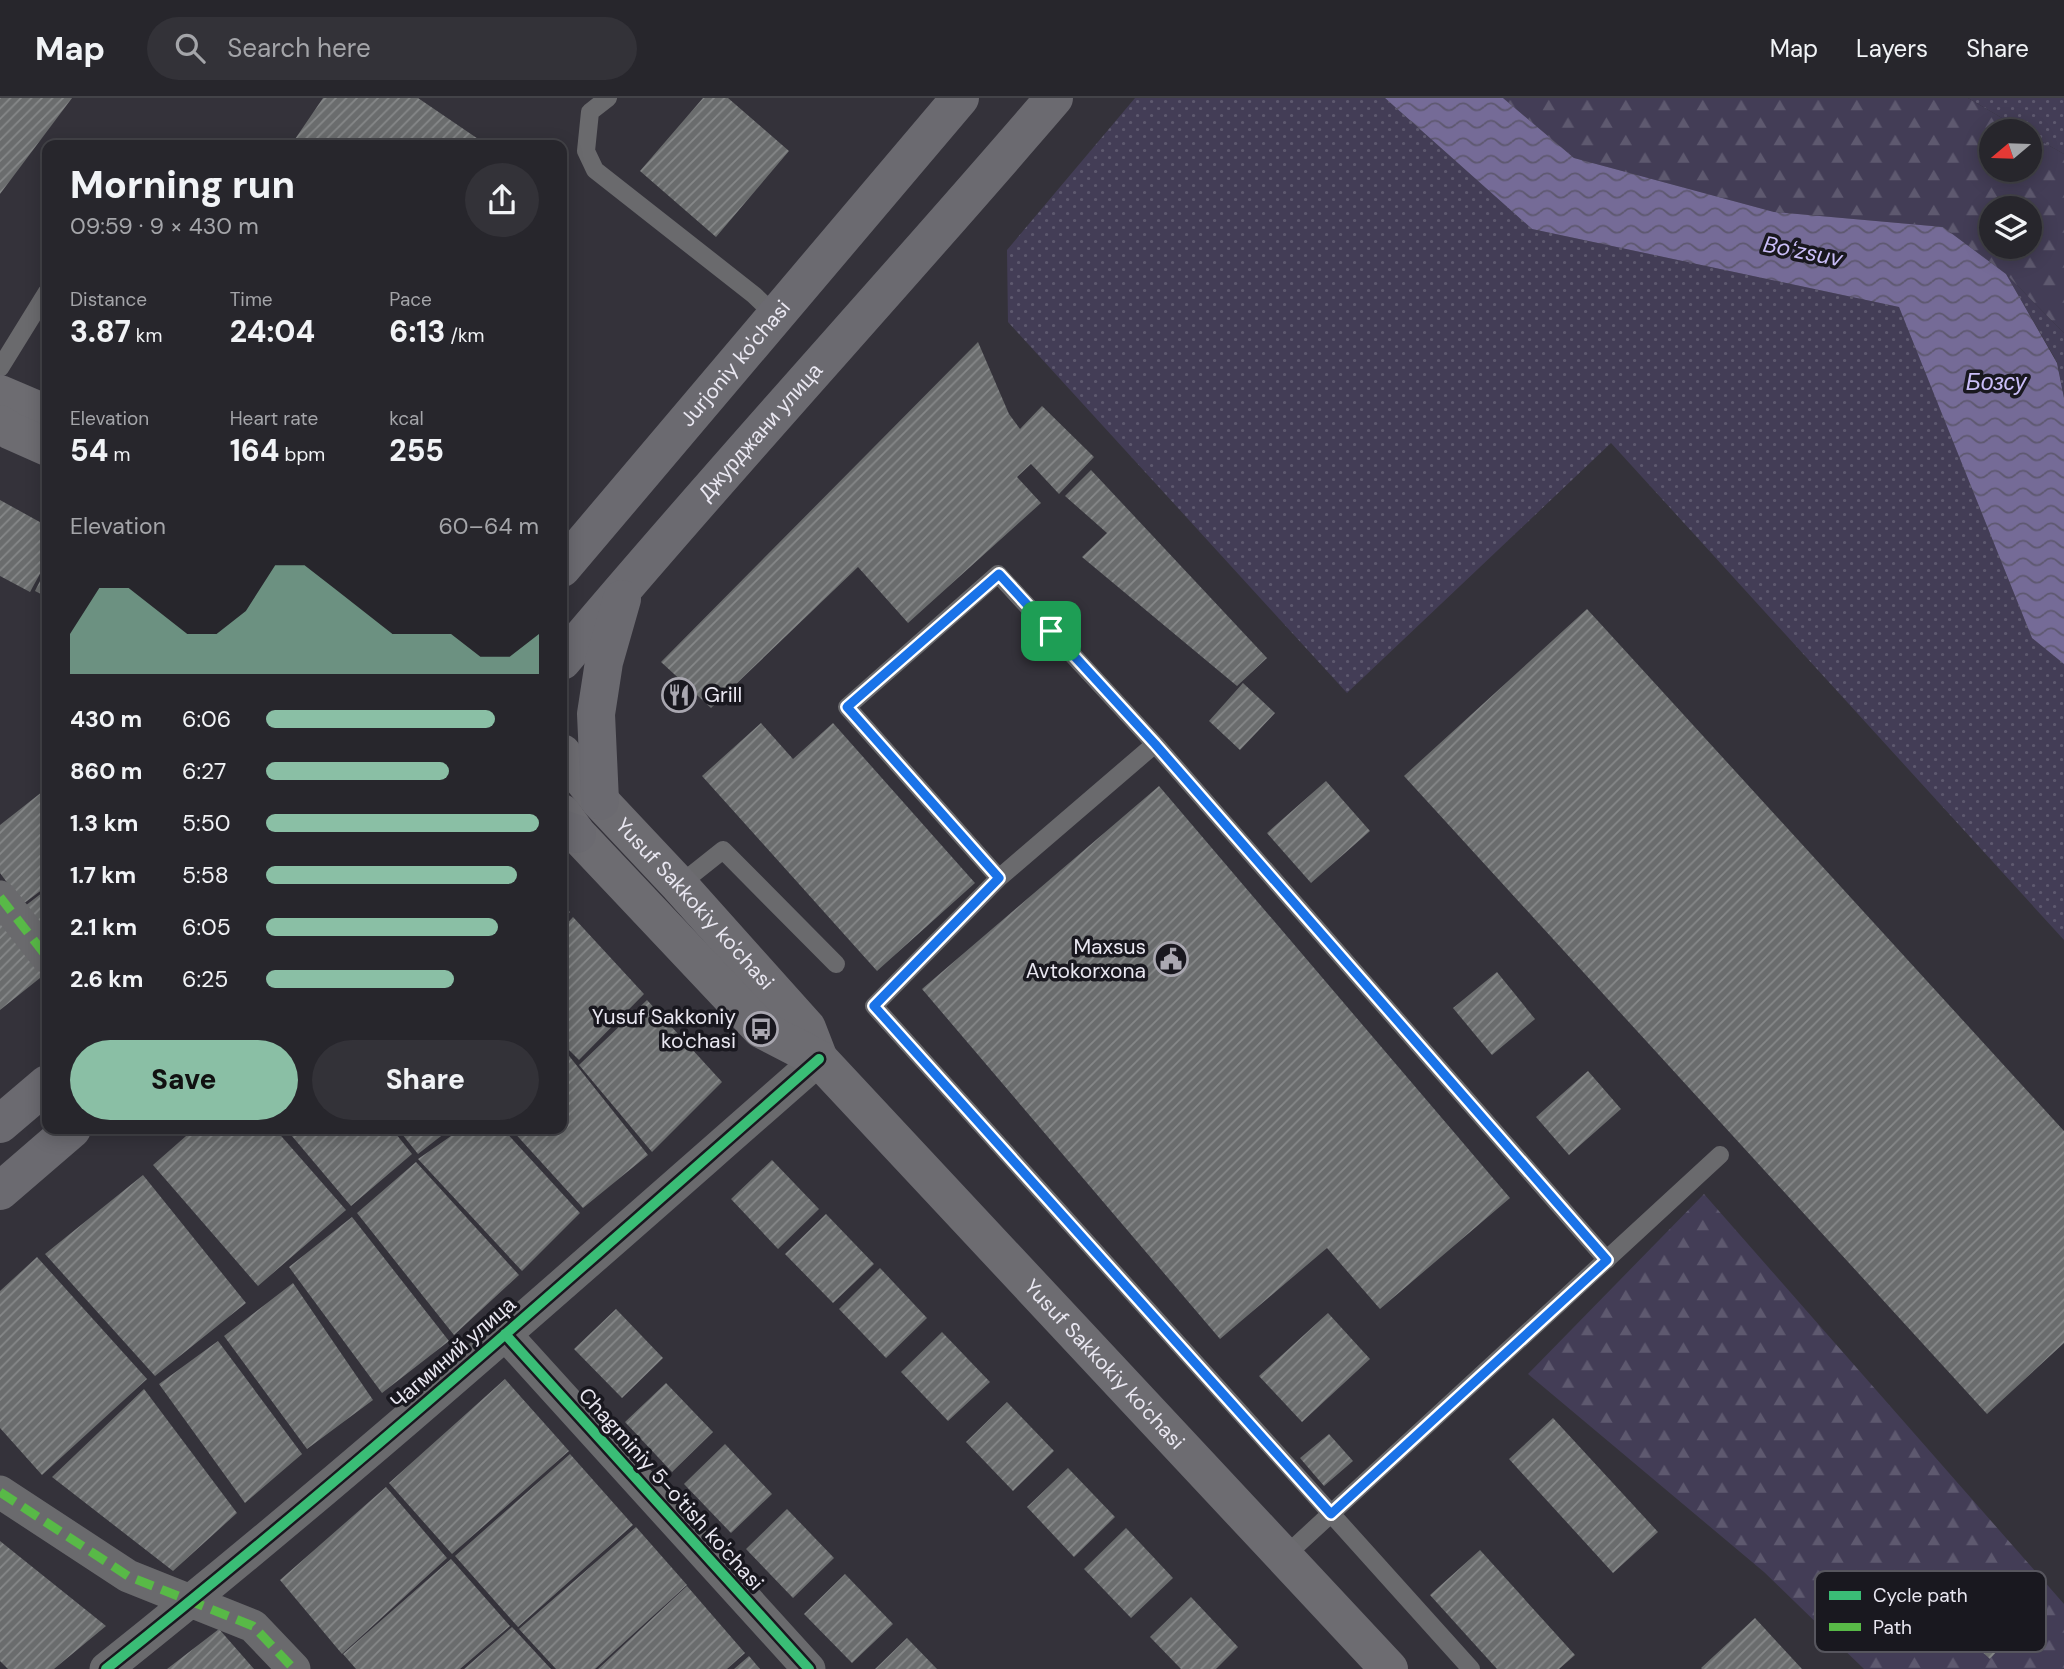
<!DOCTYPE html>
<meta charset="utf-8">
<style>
:root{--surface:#27262c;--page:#333238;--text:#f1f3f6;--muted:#a4a5a9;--line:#434348;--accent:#8abfa5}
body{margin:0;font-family:"DM Sans",sans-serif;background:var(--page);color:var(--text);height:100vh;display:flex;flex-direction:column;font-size:26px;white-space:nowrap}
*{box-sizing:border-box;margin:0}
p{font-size:23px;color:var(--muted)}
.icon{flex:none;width:38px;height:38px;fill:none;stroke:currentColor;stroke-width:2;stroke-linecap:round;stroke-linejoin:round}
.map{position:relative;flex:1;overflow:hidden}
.side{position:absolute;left:42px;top:42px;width:525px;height:994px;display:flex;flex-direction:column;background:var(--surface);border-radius:14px;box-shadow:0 4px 18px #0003,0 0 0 2px var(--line)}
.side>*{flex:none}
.needle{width:46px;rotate:251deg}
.buttons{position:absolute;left:1979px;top:21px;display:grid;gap:14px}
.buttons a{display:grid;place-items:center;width:63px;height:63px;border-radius:50%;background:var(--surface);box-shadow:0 4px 18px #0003,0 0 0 2px var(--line);font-size:35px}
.pin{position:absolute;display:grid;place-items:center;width:60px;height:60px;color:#fff;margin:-30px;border-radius:14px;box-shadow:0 4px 10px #0006}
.round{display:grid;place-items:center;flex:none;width:74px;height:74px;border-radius:37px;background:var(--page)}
.summary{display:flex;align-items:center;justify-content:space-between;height:119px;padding:0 28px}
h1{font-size:38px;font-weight:800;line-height:52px}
.stats{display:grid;grid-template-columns:repeat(3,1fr);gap:10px;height:119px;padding:7px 28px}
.stats div{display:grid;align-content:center}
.stats b{font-size:30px;font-weight:800}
.stats small{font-size:19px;font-weight:400}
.stats p{font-size:19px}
.chart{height:196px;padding:14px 28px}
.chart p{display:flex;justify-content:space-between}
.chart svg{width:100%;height:126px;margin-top:7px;fill:var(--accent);opacity:.7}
.action{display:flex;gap:14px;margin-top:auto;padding:14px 28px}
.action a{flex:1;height:80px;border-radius:42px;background:var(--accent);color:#111;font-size:28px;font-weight:800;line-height:80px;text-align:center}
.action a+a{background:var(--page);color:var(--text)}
ul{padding:0 28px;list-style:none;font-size:23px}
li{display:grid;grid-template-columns:112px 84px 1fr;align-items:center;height:52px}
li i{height:18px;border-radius:9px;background:var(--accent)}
header{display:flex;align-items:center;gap:42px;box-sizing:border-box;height:98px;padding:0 35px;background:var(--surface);border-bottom:2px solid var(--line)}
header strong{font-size:33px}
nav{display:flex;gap:38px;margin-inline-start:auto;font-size:24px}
.search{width:490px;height:63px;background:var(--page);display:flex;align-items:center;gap:18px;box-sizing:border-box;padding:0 24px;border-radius:38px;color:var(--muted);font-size:26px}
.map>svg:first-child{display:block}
</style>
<header>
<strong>Map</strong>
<div class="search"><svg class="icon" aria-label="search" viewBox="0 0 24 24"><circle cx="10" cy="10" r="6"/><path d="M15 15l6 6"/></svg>Search here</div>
<nav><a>Map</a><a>Layers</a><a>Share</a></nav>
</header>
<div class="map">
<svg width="2064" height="1571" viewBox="0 0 2064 1571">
<defs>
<pattern id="grass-dots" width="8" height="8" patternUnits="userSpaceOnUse" patternTransform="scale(1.75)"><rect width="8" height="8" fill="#433d56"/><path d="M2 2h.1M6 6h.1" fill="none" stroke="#5e596f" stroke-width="1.8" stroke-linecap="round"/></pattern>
<pattern id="forest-firs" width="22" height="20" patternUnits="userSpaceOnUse" patternTransform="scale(1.75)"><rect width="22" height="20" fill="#433d56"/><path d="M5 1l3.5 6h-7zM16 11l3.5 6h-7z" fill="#5e596f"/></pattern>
<pattern id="water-waves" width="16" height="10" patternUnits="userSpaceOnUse" patternTransform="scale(1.75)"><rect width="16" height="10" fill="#756b97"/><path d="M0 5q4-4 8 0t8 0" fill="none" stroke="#5e5870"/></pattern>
<pattern id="building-hatch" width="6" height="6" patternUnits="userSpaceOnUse" patternTransform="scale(1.75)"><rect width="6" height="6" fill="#6a6c6d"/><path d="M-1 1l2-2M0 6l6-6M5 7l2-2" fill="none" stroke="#868889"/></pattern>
</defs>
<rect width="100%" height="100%" fill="#34323a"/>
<path fill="url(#grass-dots)" d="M1135,0h250l147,131 367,78 133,331 32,26v276l-453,-497 -264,250 -339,-371 -1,-72z
M1968,0h96v56l-34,-19v-4h-6z
M2006,176l58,59v65l-7,-36z"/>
<path fill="url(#forest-firs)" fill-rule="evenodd" d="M1503,0h465l56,33h-32v39h38v-35l34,19v179l-58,-59 -63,-47 -169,-15 -200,-54zM1992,110h38v39h-38z
M1704,1096l360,410v65h-200l-100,-97 -236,-198z"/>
<path fill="url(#water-waves)" d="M1385,0h118l71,60 200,54 169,15 63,47 51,89 7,35v266l-32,-26 -133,-331 -367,-78z"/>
<path fill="url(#building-hatch)" d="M0,0h72l-72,96z
M323,0h95l69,47h-196z
M703,0h25l61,53 -73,86 -76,-66z
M978,244l31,72 11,15 22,-23 52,51 -35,37 -28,-30 -14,13 24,26 -133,120 -50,-56 -147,141 -50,-46z
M1091,372l176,188 -30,28 -155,-129 25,-24 -42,-37z
M0,402l47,26v35l-17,31 -30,-16z
M47,469v30l-12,-6z
M1587,511l477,522v212l-77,71 -583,-638z
M1243,585l32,30 -35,37 -31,-29z
M761,625l32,36 40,-36 142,160 -98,88 -175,-195z
M1326,683l44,50 -59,52 -44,-50z
M1159,688l351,412 -130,111 -53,-61 -107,91 -298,-350z
M47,690v98l-24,18 -23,-31v-48z
M47,791v47l-22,-30z
M562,806l8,8 -8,10z
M0,819l45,57 -45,36z
M573,819l71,77 -65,66 -17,-17v-114z
M1497,874l38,47 -43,36 -39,-47z
M647,902l75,82 -70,70 -73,-87z
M562,949l86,108 -65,53 -72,-79h51z
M1588,973l33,38 -52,46 -33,-38z
M194,1031h81l71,81 -88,76 -105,-121z
M286,1031h106l20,25 -61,52z
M398,1031h52l-32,25z
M461,1031h42l77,84 -58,58 -104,-112z
M772,1062l47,49 -41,40 -47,-50z
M416,1064l103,113 -65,60 -97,-122z
M143,1077l103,128 -91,73 -110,-122z
M826,1116l48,50 -41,39 -48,-49z
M352,1119l97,124 -67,52 -93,-126z
M37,1159l110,122 -105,96 -42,-47v-137z
M880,1170l47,50 -41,40 -47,-49z
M293,1185l80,117 -66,49 -83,-113z
M616,1211l47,49 -41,40 -48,-49z
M1328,1215l42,46 -68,63 -43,-46z
M942,1234l48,50 -42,39 -47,-49z
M218,1243l84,113 -57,49 -86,-119z
M505,1281l64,72 -117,103 -63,-71z
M666,1285l47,49 -41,40 -47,-50z
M144,1291l93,124 -64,58 -121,-94z
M1007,1304l47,49 -41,40 -47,-49z
M1553,1320l105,114 -45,41 -104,-114z
M1329,1336l24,27 -29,25 -24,-28z
M725,1346l47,50 -41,39 -47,-49z
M570,1356l63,71 -115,102 -63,-71z
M1068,1370l47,49 -41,40 -47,-50z
M386,1389l61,71 -105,96 -62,-74z
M787,1411l47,49 -41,40 -47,-49z
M636,1429l51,58 -92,84h-39l-37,-40z
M1126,1430l47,50 -42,40 -47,-49z
M0,1443l106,85 -52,43h-46l-8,-8z
M1480,1452l95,105 -16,14h-62l-67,-74z
M451,1461l59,67 -50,43h-104l-13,-15z
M845,1476l48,50 -41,39 -48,-49z
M687,1488l58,67 -18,16h-129z
M1191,1499l47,50 -22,22h-35l-31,-32z
M1975,1515l31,28 -16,18 -31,-28z
M1755,1520l47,51h-100l-1,-1z
M512,1529l39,42h-87z
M219,1531l35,40h-87z
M907,1540l30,31h-62z
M749,1558l11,13h-26z"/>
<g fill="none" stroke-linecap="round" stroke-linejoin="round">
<path stroke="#6a6a6d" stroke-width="18" d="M608,0l-18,14 -4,39 9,19 159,125 21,20
M0,270l47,-76
M999,780l156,-134
M679,787l44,-35 113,114
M1285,1458l435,-401
M1471,1571l-597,-663 125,-128 -152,-171 151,-133 157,170 452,516"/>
<path stroke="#6a6a6d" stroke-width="33" d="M0,799l47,60
M505,1236l304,335
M0,1394l128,84 125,50 41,43
M106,1571c245,-195 478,-404 713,-610"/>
<g stroke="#6d6c71" stroke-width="38">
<path d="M0,296l47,20"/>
<path d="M0,326l11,7 36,16"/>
<path id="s1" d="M562,655l38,48 79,84 128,143 12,31"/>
<path id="s2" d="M562,715l15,21 184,195 58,30 570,610"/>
</g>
<g stroke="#6b6a70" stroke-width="38">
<path id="s3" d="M562,470l398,-470"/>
<path id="s4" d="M562,563c160,-191 330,-374 492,-563"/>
<path d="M600,703l-4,-87 8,-52 18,-63"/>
<path d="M562,731l15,5"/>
<path d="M0,1026l47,-40"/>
<path d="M0,1093l72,-62"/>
</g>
<path stroke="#58b947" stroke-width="9" stroke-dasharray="18 9" stroke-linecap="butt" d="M0,799l47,60
M0,1394l128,84 125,50 41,43"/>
<g stroke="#19181f" stroke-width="15">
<path id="cycleway" d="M505,1236l304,335
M106,1571c245,-195 478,-404 713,-610"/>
</g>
<use href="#cycleway" stroke="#3abd76" stroke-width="10"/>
</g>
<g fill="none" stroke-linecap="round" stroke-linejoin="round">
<g stroke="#fff" stroke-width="14">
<path id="route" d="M999,476l156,170 452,516 -276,254 -457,-508 125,-128 -152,-171z"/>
</g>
<use href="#route" stroke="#1a73e8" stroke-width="9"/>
</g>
<defs>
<g id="restaurant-ring" transform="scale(1.75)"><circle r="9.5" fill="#19181f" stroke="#aaa8b1" stroke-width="1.5"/><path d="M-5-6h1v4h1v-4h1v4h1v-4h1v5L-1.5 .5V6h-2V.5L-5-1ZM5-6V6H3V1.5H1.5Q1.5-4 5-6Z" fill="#aaa8b1"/></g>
<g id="civic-ring" transform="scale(1.75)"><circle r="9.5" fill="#19181f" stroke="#aaa8b1" stroke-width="1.5"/><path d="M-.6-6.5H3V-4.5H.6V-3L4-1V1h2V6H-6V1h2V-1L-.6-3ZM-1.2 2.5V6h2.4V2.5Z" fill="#aaa8b1"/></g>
<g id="bus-ring" transform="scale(1.75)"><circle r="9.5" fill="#19181f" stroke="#aaa8b1" stroke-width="1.5"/><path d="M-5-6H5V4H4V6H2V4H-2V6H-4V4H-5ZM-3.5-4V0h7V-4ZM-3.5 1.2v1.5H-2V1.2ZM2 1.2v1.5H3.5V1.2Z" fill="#aaa8b1"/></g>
</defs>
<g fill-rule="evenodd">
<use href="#restaurant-ring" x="679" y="597"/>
<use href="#civic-ring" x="1171" y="861"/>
<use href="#bus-ring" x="761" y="931"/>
</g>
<g text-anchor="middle" stroke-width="7" stroke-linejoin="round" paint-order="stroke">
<g font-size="21" fill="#e9e7f1" stroke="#19181f">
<text dy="7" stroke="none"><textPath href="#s3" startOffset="268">Jurjoniy ko'chasi</textPath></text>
<text dy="7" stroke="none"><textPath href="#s4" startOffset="303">Джурджани улица</textPath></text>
<text dy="7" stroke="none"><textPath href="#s1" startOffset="201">Yusuf Sakkokiy ko'chasi</textPath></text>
<text transform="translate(453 1255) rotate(-41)" y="7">Чагминий улица</text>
<text dy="7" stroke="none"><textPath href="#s2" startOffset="777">Yusuf Sakkokiy ko'chasi</textPath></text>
<text transform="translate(671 1391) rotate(48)" y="7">Chagminiy 5-o'tish ko'chasi</text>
</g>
<g font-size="21" fill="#e9e7f1" stroke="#19181f" text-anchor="end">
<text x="704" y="604" text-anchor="start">Grill</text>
<text x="1146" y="856">Maxsus<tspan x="1146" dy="24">Avtokorxona</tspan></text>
<text x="736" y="926">Yusuf Sakkoniy<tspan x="736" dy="24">ko'chasi</tspan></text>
</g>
<g font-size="23" font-style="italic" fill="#cabef8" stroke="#19181f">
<text transform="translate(1803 153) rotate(11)" y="8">Boʻzsuv</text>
<text x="1996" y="292">Бозсу</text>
</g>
</g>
<rect x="1815" y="1473" width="231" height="81" rx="10" fill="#19181f" stroke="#57565e" stroke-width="2"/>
<rect x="1829" y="1493" width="32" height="9" fill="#3abd76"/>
<rect x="1829" y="1525" width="32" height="8" fill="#58b947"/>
<g font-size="19" fill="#e9e7f1">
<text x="1873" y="1504">Cycle path</text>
<text x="1873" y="1536">Path</text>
</g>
</svg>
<div class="buttons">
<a><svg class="needle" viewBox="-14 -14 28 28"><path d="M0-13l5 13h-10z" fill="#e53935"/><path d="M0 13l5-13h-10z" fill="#a4a5a9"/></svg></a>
<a><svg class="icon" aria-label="layers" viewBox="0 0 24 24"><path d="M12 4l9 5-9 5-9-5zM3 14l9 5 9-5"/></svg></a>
</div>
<div class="pin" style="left:1051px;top:533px;background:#1e9e55"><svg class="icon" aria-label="arrive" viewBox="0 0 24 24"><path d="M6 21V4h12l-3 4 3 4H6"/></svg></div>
<section class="side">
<div class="summary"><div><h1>Morning run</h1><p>09:59 · 9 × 430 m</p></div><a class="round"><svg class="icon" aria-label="share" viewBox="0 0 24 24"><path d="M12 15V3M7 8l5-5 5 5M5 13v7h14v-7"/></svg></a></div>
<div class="stats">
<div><p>Distance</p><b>3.87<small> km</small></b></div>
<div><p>Time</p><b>24:04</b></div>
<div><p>Pace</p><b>6:13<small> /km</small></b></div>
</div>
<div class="stats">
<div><p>Elevation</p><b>54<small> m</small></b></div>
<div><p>Heart rate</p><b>164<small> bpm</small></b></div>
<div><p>kcal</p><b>255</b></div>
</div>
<div class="chart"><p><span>Elevation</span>60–64 m</p>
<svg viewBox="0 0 160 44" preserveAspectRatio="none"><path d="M0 44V30L10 14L20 14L30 22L40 30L50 30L60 22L70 6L80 6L90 14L100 22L110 30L120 30L130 30L140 38L150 38L160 30V44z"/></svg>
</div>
<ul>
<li><b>430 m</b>6:06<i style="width:84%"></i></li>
<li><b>860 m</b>6:27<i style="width:67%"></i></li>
<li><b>1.3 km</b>5:50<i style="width:100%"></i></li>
<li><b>1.7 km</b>5:58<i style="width:92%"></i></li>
<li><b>2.1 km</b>6:05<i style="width:85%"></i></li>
<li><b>2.6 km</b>6:25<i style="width:69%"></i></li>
</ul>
<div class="action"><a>Save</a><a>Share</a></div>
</section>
</div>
